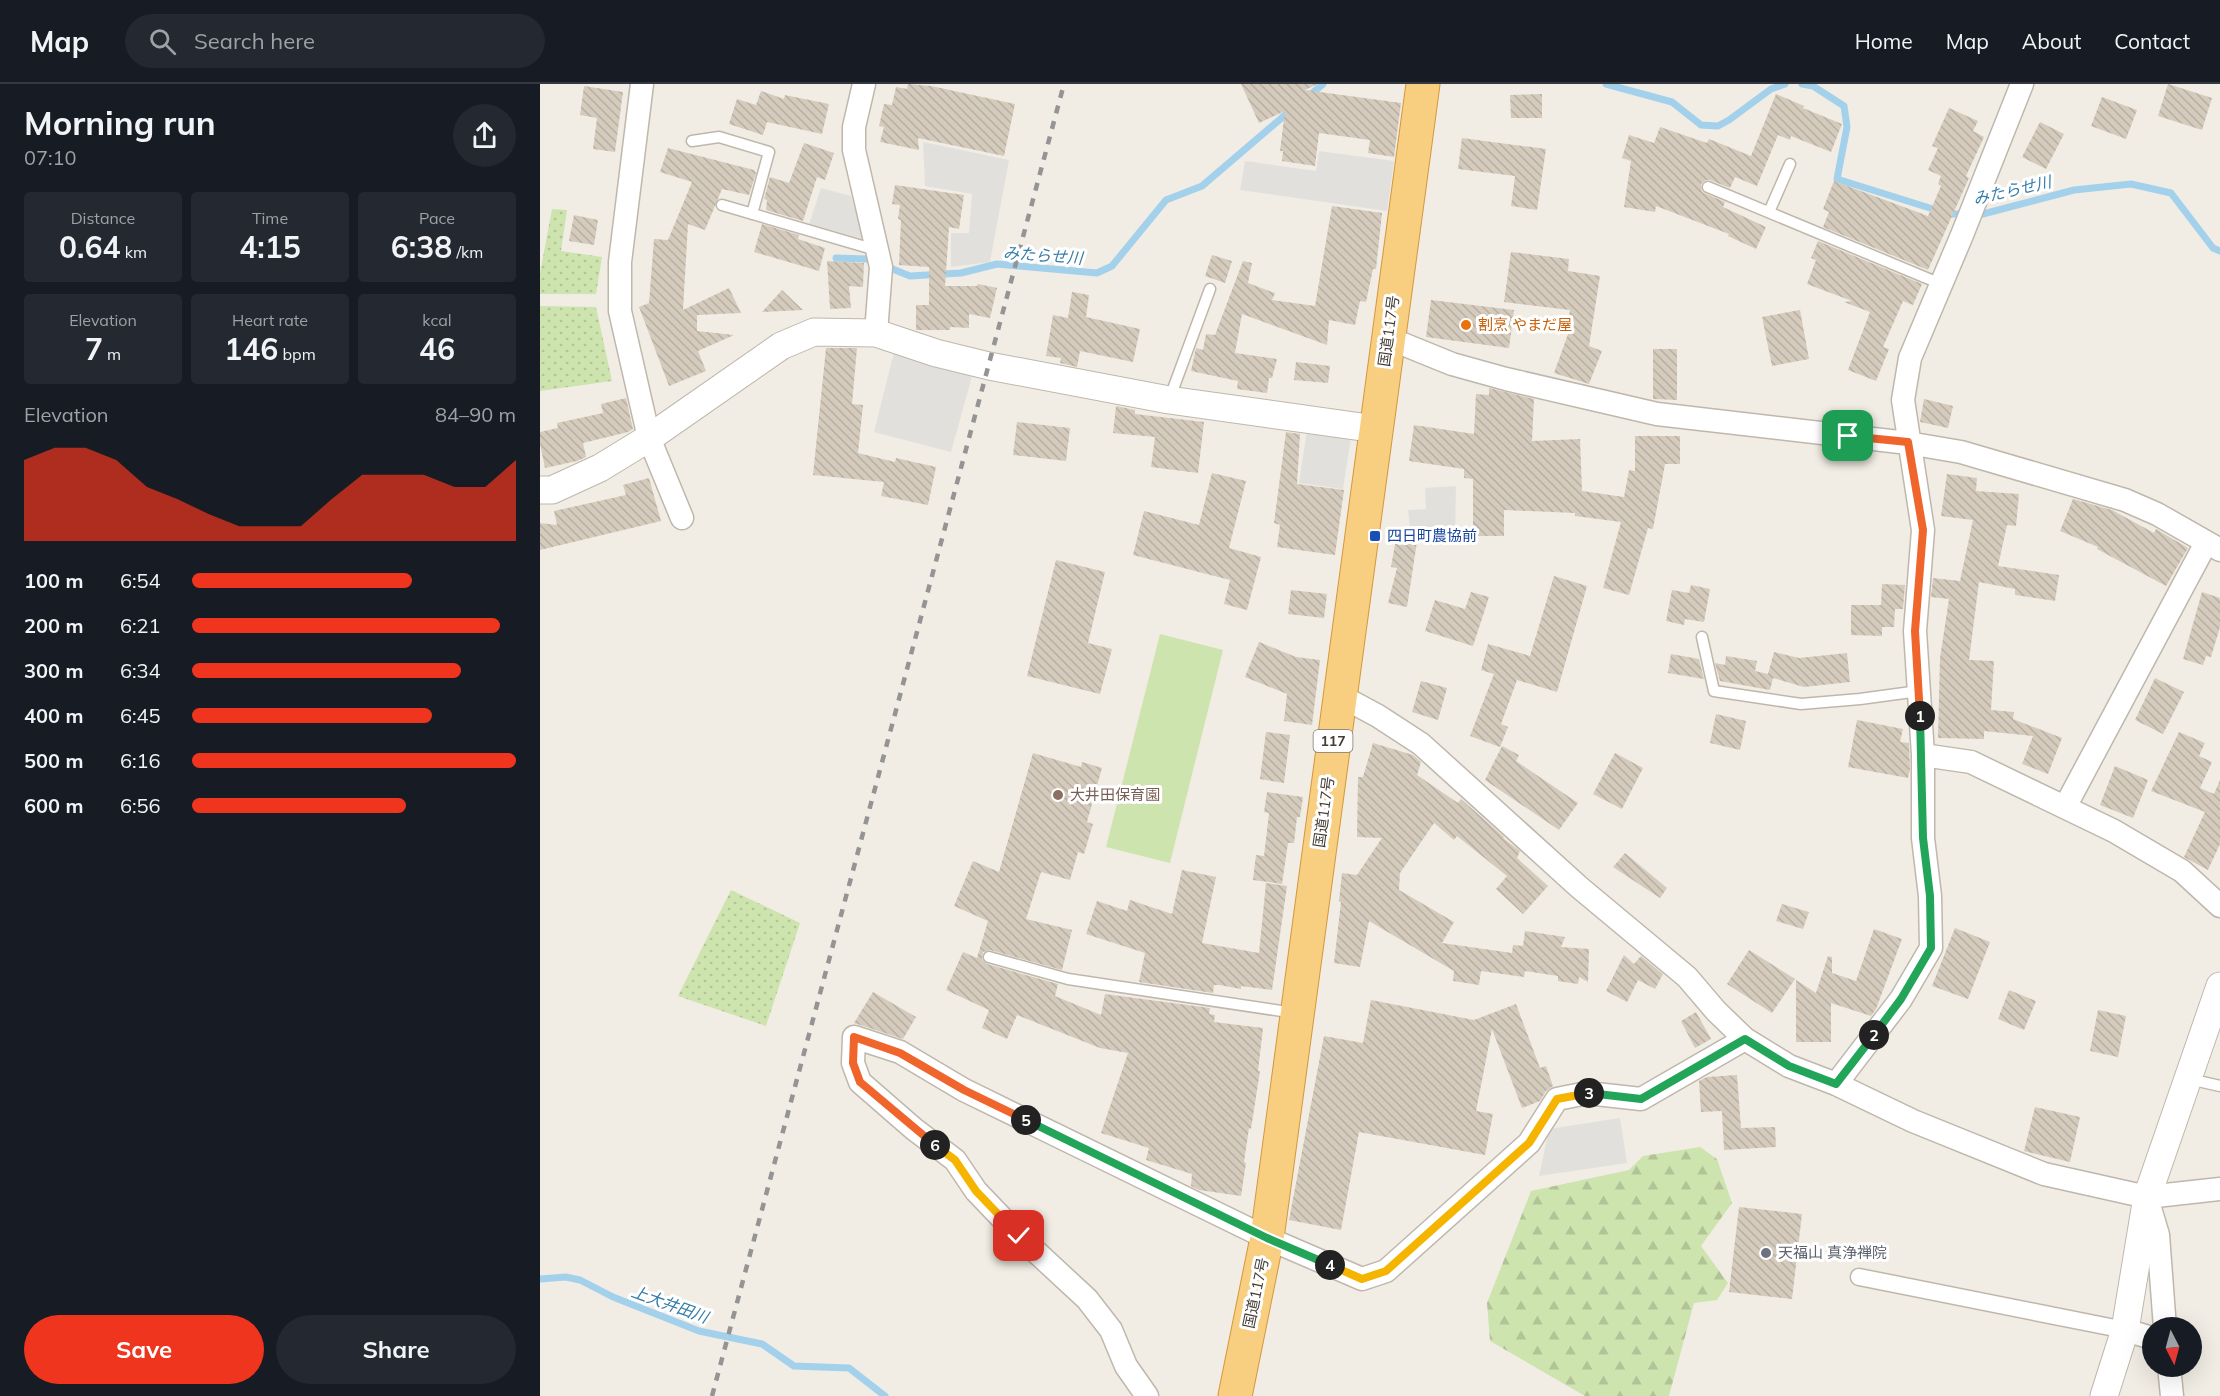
<!DOCTYPE html>
<meta charset="utf-8">
<style>
:root{--surface:#171b24;--page:#242831;--text:#f1f3f6;--muted:#9ea1a6;--line:#363941;--accent:#ef351d}
body{margin:0;font-family:Mulish,"Noto Sans JP",sans-serif;background:var(--page);color:var(--text);height:100vh;display:flex;flex-direction:column;font-size:22px;white-space:nowrap}
*{box-sizing:border-box;margin:0}
p{font-size:20px;color:var(--muted)}
.icon{flex:none;width:33px;height:33px;fill:none;stroke:currentColor;stroke-width:2;stroke-linecap:round;stroke-linejoin:round}
.map{position:relative;flex:1;overflow:hidden}
.details{display:flex;flex-direction:column;background:var(--surface);width:540px}
.details>*{flex:none}
.needle{width:39px;rotate:174deg}
.buttons{position:absolute;left:1602px;top:1233px;display:grid;gap:12px}
.buttons a{display:grid;place-items:center;width:60px;height:60px;border-radius:50%;background:var(--surface);box-shadow:0 6px 24px #0002;font-size:30px}
.pin{position:absolute;display:grid;place-items:center;width:51px;height:51px;color:#fff;margin:-26px;border-radius:12px;box-shadow:0 3px 9px #0006}
.km{position:absolute;width:30px;height:30px;margin:-15px;border-radius:50%;background:#222;color:#fff;font-size:16px;line-height:30px;text-align:center}
.round{display:grid;place-items:center;flex:none;width:63px;height:63px;border-radius:32px;background:var(--page)}
.headline{display:flex;align-items:center;justify-content:space-between;height:102px;padding:0 24px}
h1{font-size:33px;font-weight:700;line-height:45px}
.metrics{display:grid;grid-template-columns:repeat(3,1fr);gap:9px;height:102px;padding:6px 24px}
.metrics div{display:grid;align-content:center;border-radius:6px;background:var(--page);text-align:center}
.metrics b{font-size:30px;font-weight:700}
.metrics small{font-size:16px;font-weight:400}
.metrics p{font-size:16px}
.chart{height:168px;padding:12px 24px}
.chart p{display:flex;justify-content:space-between}
.chart svg{width:100%;height:108px;margin-top:6px;fill:var(--accent);opacity:.7}
.cta{display:flex;gap:12px;margin-top:auto;padding:12px 24px}
.cta a{flex:1;height:69px;border-radius:36px;background:var(--accent);color:#fff;font-size:24px;font-weight:700;line-height:69px;text-align:center}
.cta a+a{background:var(--page);color:var(--text)}
ul{padding:0 24px;list-style:none;font-size:20px}
li{display:grid;grid-template-columns:96px 72px 1fr;align-items:center;height:45px}
li i{height:15px;border-radius:8px;background:var(--accent)}
header{display:flex;align-items:center;gap:36px;box-sizing:border-box;height:84px;padding:0 30px;background:var(--surface);border-bottom:2px solid var(--line)}
header strong{font-size:28px}
nav{display:flex;gap:33px;margin-inline-start:auto;font-size:21px}
.search{width:420px;height:54px;background:var(--page);display:flex;align-items:center;gap:15px;box-sizing:border-box;padding:0 21px;border-radius:33px;color:var(--muted);font-size:22px}
main{display:flex;flex:1;min-height:0}
.map>svg:first-child{display:block}
</style>
<header>
<strong>Map</strong>
<div class="search"><svg class="icon" aria-label="search" viewBox="0 0 24 24"><circle cx="10" cy="10" r="6"/><path d="M15 15l6 6"/></svg>Search here</div>
<nav><a>Home</a><a>Map</a><a>About</a><a>Contact</a></nav>
</header>
<main>
<section class="details">
<div class="headline"><div><h1>Morning run</h1><p>07:10</p></div><a class="round"><svg class="icon" aria-label="share" viewBox="0 0 24 24"><path d="M12 15V3M7 8l5-5 5 5M5 13v7h14v-7"/></svg></a></div>
<div class="metrics">
<div><p>Distance</p><b>0.64<small> km</small></b></div>
<div><p>Time</p><b>4:15</b></div>
<div><p>Pace</p><b>6:38<small> /km</small></b></div>
</div>
<div class="metrics">
<div><p>Elevation</p><b>7<small> m</small></b></div>
<div><p>Heart rate</p><b>146<small> bpm</small></b></div>
<div><p>kcal</p><b>46</b></div>
</div>
<div class="chart"><p><span>Elevation</span>84–90 m</p>
<svg viewBox="0 0 160 44" preserveAspectRatio="none"><path d="M0 44V11L10 6L20 6L30 11L40 22L50 27L60 33L70 38L80 38L90 38L100 27L110 17L120 17L130 17L140 22L150 22L160 11V44z"/></svg>
</div>
<ul>
<li><b>100 m</b>6:54<i style="width:68%"></i></li>
<li><b>200 m</b>6:21<i style="width:95%"></i></li>
<li><b>300 m</b>6:34<i style="width:83%"></i></li>
<li><b>400 m</b>6:45<i style="width:74%"></i></li>
<li><b>500 m</b>6:16<i style="width:100%"></i></li>
<li><b>600 m</b>6:56<i style="width:66%"></i></li>
</ul>
<div class="cta"><a>Save</a><a>Share</a></div>
</section>
<div class="map">
<svg width="1680" height="1312" viewBox="0 0 1680 1312">
<defs>
<pattern id="grass-dots" width="8" height="8" patternUnits="userSpaceOnUse" patternTransform="scale(1.5)"><rect width="8" height="8" fill="#cee4af"/><path d="M2 2h.1M6 6h.1" fill="none" stroke="#b2c497" stroke-width="1.8" stroke-linecap="round"/></pattern>
<pattern id="forest-firs" width="22" height="20" patternUnits="userSpaceOnUse" patternTransform="scale(1.5)"><rect width="22" height="20" fill="#cee4af"/><path d="M5 1l3.5 6h-7zM16 11l3.5 6h-7z" fill="#b2c497"/></pattern>
<pattern id="building-back-hatch" width="6" height="6" patternUnits="userSpaceOnUse" patternTransform="scale(1.5)"><rect width="6" height="6" fill="#d5cbbd"/><path d="M-1 5l2 2M0 0l6 6M5-1l2 2" fill="none" stroke="#b8afa3"/></pattern>
</defs>
<rect width="100%" height="100%" fill="#f1ede4"/>
<path fill="url(#grass-dots)" d="M12,125l15,1 -6,41 41,6 -6,37h-56v-21z
M0,222l56,1 16,74 -72,10z
M191,806l69,33 -34,103 -88,-30z"/>
<path fill="url(#forest-firs)" d="M1160,1063l17,12 15,44 -31,43 27,37 -11,17 -23,3 -25,93h-84l-95,-55 -3,-38 44,-112 98,-21 14,-14z"/>
<path fill="#cee4af" d="M620,550l63,16 -53,213 -64,-16z"/>
<path fill="#e2e0dd" d="M383,58l86,18 -19,102 -39,5v-34h18l3,-39 -47,-8z
M779,67l75,10 -7,50 -147,-21 5,-29 71,10z
M281,104l30,8 13,43 -55,-15z
M354,268l79,21 -22,79 -77,-20z
M767,346l44,7 -8,52 -44,-6z
M916,402l-1,54 -44,-2 -3,-28 18,-1 -1,-21z
M1080,1034l7,45 -88,13 10,-47z"/>
<g fill="none" stroke-linecap="round" stroke-linejoin="round">
<path stroke="#a3d1ec" stroke-width="7" d="M1066,0l66,18 29,23 17,1 11,-6 42,-31 14,-5
M1262,0l11,2 31,20 3,21 -10,52 112,35h34l91,-24 57,-6 40,9 42,55 7,3
M769,12l14,-12
M296,174l30,1 9,3
M345,182l25,10 51,-3 36,-9 100,9 15,-7 54,-66 36,-14 89,-76
M0,1195l26,-2 14,3 33,17 86,34 63,13 32,22 55,2 36,28"/>
</g>
<path fill="url(#building-back-hatch)" d="M368,0l23,2 84,18 -11,52 -86,-18 1,12 -39,-8 4,-15 -5,-1 5,-22 8,1 4,-18 11,2z
M701,0h77l-13,6 96,13 -7,54 -26,-4 2,-13 -51,-7 -4,33 -33,-5 1,-10h-3l5,-40 -26,12z
M1628,0l44,14 -10,32 -44,-14z
M44,2l39,6 -8,60 -22,-3 4,-31 -17,-3z
M221,7l23,8 1,-4 44,9 -7,30 -55,-12 -4,13 -34,-11 8,-25 19,6z
M1002,10v24h-31l-1,-23z
M1236,10l28,12 -1,2 39,16 -11,28 -40,-16 -1,4 -12,-5 -21,51 -22,-9 -5,11 -20,-8h-4l-5,4 1,8 23,10 -2,5 43,20 -10,22 -28,-13 1,-2 -73,-28 -1,6 -31,-5 7,-46 -9,-3 7,-23 25,8 6,-16 47,16 2,-4 42,17z
M1562,13l35,13 -11,29 -35,-13z
M1409,24l29,13 -5,10 11,6 -18,39 3,2 -41,92 -105,-43 6,-15 -6,-3 11,-28 94,35 13,-30 -3,-2 3,-8 -13,-6 10,-22 -6,-2z
M1500,38l24,12 -18,35 -24,-12z
M922,54l84,11 -9,61 -26,-4 4,-30 -57,-7z
M264,59l30,10 -9,27 -8,-3 -14,44 -37,-11 1,-10 -3,-1 6,-22 19,6z
M128,64l86,22 2,3 -7,22 -27,-6 -17,41 -17,-6 -5,86 46,-22 12,25 -44,2v16l37,4 -36,16 8,20 -37,15 -30,-79 10,-4 5,-64 14,1 24,-58 -32,-10z
M355,101l69,10 -5,34 -10,-2 -4,59h32l1,-2 19,4 -7,30 -21,-4v14l-19,-1v3h-34v-25h13v-38l-30,-2 2,-45 -3,-1 2,-14 -8,-1z
M792,122l50,7 -6,56h-3l-7,33 -6,-1 -5,24 -26,-5 -2,25 -85,-31 -7,39 42,6 -5,19h-3l-2,15 -30,-4 1,-8 -47,-10 5,-23 7,2 3,-16 9,1 28,-74 9,2 -4,20 27,10 -3,7 43,6z
M34,131l24,5 -4,25 -25,-4z
M222,140l37,11 -1,4 27,9 -6,23 -65,-19z
M1278,157l104,43 -9,21 -10,-4 -20,46 6,2 -13,32 -28,-11 22,-58 -26,-10 8,-1 -45,-17 9,-24 -5,-2z
M971,168l58,7 -1,12 32,5 -11,70 13,5 -13,33 -35,-11 18,-50 -4,-1 2,-12 -66,-8z
M672,171l20,6 -7,22 -20,-7z
M287,177l37,2 -1,24 -14,-1 2,22 -21,1z
M242,206l21,20 -41,2z
M532,208l17,3 -3,22 54,12 -7,33 -53,-11 -3,16 -17,-4 1,-5 -15,-2 7,-41 15,3z
M891,216l83,10 -5,38 -83,-11z
M1260,226l9,49 -37,7 -10,-49z
M286,264h31l-5,56 11,1 -5,48 37,9 1,-4 40,9 -8,38 -47,-9 3,-14 -71,-7z
M1113,265h24v51l-24,-1z
M756,278l34,4 -2,17 -34,-3z
M949,304l45,11 -2,42 48,-2 2,52 42,6 5,-27 6,1v-35h45v28h-15l-12,65 -5,-1 -19,67 -26,-7 18,-66 -46,-6v-3l-71,-3v26h-31v-57l-9,-1v-9l-55,-8 5,-36 60,9 2,-40 13,1z
M86,314l7,31 -5,3 -45,11 3,14 -9,4 -32,7 -5,-24v-12l18,-4 -1,-5 46,-10 -2,-9z
M1384,315l29,7 -5,22 -28,-6z
M576,322l19,4v4l69,8 -6,51 -47,-6 4,-30 -42,-4z
M477,338l53,6 -4,33 -53,-6z
M746,348l14,2 -3,50 47,6 -9,65 -58,-8 3,-22 -6,-2z
M672,389l34,8 -17,67 32,9 -14,53 -23,-6 6,-24 -97,-25 11,-44 55,14z
M1407,390l30,4 -1,13 43,3 -3,32 -9,-1 -9,41 61,9 -4,26 -40,-6v-6l-36,-7 -10,78 25,1 -3,49 23,2 -1,7 49,19 -14,36 -26,-10 11,-28 -49,-5v8l-46,-1 2,-80 9,-59 -18,-2 2,-19 27,3 13,-61 -32,-4z
M109,394l12,43 -121,29v-27l17,2 -3,-14 72,-16 -3,-10z
M1533,415l39,11 42,23 2,-4 32,19 -22,38 -69,-37 1,-2 -38,-16z
M865,449l13,2 -11,72 -19,-4 9,-35 -6,-1 5,-28 7,1z
M516,476l49,12 -17,71 24,6 -12,45 -73,-18z
M1014,492l33,10 -30,106 -40,-12 -16,44 7,3 -8,20 -30,-11 24,-62 -13,-4 7,-26 42,12z
M1342,500l23,1 -2,24h-8l-1,18h-12v9l-31,-1v-30h30z
M1151,501l19,4 -6,33 -19,-3 -1,6 -18,-4 6,-31 17,3z
M751,506l36,4 -3,24 -36,-4z
M931,508l18,5 -16,49 -48,-15 10,-31 30,9z
M1662,508l18,6v29l-9,30 -5,-1 -3,9 -20,-6z
M719,558l37,15 24,3 -8,65 -28,-4 3,-27 -42,-17z
M1234,568l25,6 48,-5 3,29 -46,5 -31,-9 -3,12 -50,-9 -5,-18 10,2 1,-9 31,5 -2,10 13,3z
M1131,570l28,5 5,20 -36,-6z
M1615,594l29,14 -21,42 -28,-14z
M881,597l26,7 -9,32 -26,-8z
M1176,630l30,7 -6,29 -30,-7z
M1317,636l46,9 -3,13 9,1 1,26 -2,9 -60,-11z
M726,648l24,3 -6,48 -24,-4z
M1639,648l26,11 -6,13 13,6 -12,26 14,6 6,-14v64l-12,26 -24,-13 21,-45 -54,-21z
M833,659l40,12 8,7 -4,13 41,28 3,-4 43,38 -1,1 17,13 -3,7 31,28 -25,28 -27,-25 11,-13 -50,-40 -3,4 -20,-17 -34,50 -1,17 55,32 -12,21 70,10 1,-8 10,1 2,-15 40,6 -4,10 28,2 -1,33 -9,-5 -1,7 -20,-3v-5l-33,-5 -1,6 -43,-6 -2,14 -26,-4 1,-10 -85,-50 -9,46 -26,-4 7,-61 -2,-1 3,-28 15,2 25,-37 -25,-1 1,-60h5z
M962,662l17,9 -3,6 62,42 -19,27 -74,-50z
M493,669l48,14 1,-5 20,6 -15,54 6,2 -9,30 -6,-2 -8,28 -29,-8 -15,47 46,11 -10,40 -72,-20 -7,2 -1,7 5,5 71,20 -3,12 46,19 4,-21 105,14 -1,6 6,1 -1,7 49,6 -5,43h2l-9,58 -2,-1 -5,34 2,1 -5,33 -42,-6 -8,-4 1,-12 -46,-14 3,-12 -48,-15 27,-80 -28,-5 -83,-33 -10,24 -25,-11 7,-18 -43,-20 17,-38 14,6 11,-37 -34,-15 19,-45 26,11z
M1075,669l28,15 -21,41 -29,-15z
M1575,682l33,14 -15,38 -33,-13z
M727,708l36,5 -3,20h-3l-3,26h-6l-6,41 -29,-4 3,-25 8,1 5,-43 -5,-1z
M1085,769l42,35 -7,10 -47,-31z
M642,786l34,7 -14,66 57,10 7,-70 21,3 -15,104 -31,-4v3l-21,-4h-6l-1,8 -74,-11 6,-29 -59,-19 11,-33 30,10 3,-11 42,14z
M1242,820l27,8 -6,17 -27,-8z
M1415,844l35,14 -22,57 -36,-13z
M1334,845l28,10 -26,70 -5,7 -40,-13v39h-35v-62l20,13 12,-37 4,1v16l24,8z
M1209,866l46,29 -23,34 -45,-29z
M1084,871l10,9 7,-8 22,18 -8,15 -17,-9 -11,22 -21,-11z
M1469,906l27,11 -12,29 -26,-11z
M333,908l43,25 -13,22 -49,-16z
M831,916l103,20 42,-16 24,64 6,-2 7,20 -7,5 -6,10 -18,7 -30,-79 -16,82 17,3 -8,41 -126,-23 -18,98 -52,-10 35,-184 39,7z
M1558,926l28,6 -8,41 -28,-6z
M1156,928l15,27 -16,9 -14,-27z
M1197,991l4,53 34,-1 1,20 -52,3 -2,-39 -21,1 -2,-31 8,-4z
M1495,1023l45,10 -10,45 -46,-11z
M1199,1123l63,7 -10,85 -63,-7z"/>
<g fill="none" stroke-linecap="round" stroke-linejoin="round">
<g stroke="#bfb7ab" stroke-width="13">
<path id="service" d="M152,57l27,-4 50,15 -17,62
M1168,103l233,97
M182,121l154,45
M1229,128l21,-48
M629,316l41,-111
M1162,553l12,54 87,13 59,-5 59,-8
M449,873l79,22 227,34
M1649,995l31,7"/>
</g>
<g stroke="#bfb7ab" stroke-width="19">
<path id="pedestrian" d="M1319,1193l266,53"/>
</g>
<g stroke="#bfb7ab" stroke-width="25">
<path id="minor" d="M102,0l-22,178v49l29,127 33,80
M324,0l-10,43v23l27,117 -5,66
M848,254l64,26 54,15 151,35 251,29 53,9 164,48 32,14 63,36
M799,611l39,21 43,28 158,143 108,90 29,34 29,28 44,27 47,18 77,37 131,53 103,23 73,-8
M1383,671l48,7 143,69 68,40 38,35
M1525,723l141,-264
M1296,1000l65,-85 30,-51 -1,-52 -7,-58v-83l-8,-124 8,-101 -20,-130 7,-42 52,-123 60,-151
M1607,1114l11,37 7,93
M1585,1246l27,8
M1629,1282l3,30
M607,1312l-21,-30 -15,-36 -24,-31 -68,-63 -43,-45 -21,-31 -41,-31 -54,-47 -7,-19 1,-26 46,15 64,38 303,148 95,41 24,-8 143,-128 28,-44 30,-6 54,6 104,-60"/>
</g>
<g stroke="#bfb7ab" stroke-width="29">
<path id="tertiary" d="M0,406h12l48,-22 49,-30 132,-92 33,-14 62,1 60,20 53,13 180,34 207,29
M1564,1312l21,-66 22,-133 73,-211"/>
</g>
<g stroke="#d5973b" stroke-width="35">
<path id="trunk" d="M695,1312l32,-158 156,-1154"/>
</g>
<use href="#service" stroke="#fff" stroke-width="10"/>
<use href="#pedestrian" stroke="#fff" stroke-width="16"/>
<use href="#minor" stroke="#fff" stroke-width="22"/>
<use href="#tertiary" stroke="#fff" stroke-width="27"/>
<use href="#trunk" stroke="#f8ce80" stroke-width="33"/>
<path stroke="#949494" stroke-width="4.5" stroke-dasharray="8 8" stroke-linecap="butt" d="M172,1312l352,-1312"/>
</g>
<g fill="none" stroke-linecap="round" stroke-linejoin="round">
<g stroke="#fff" stroke-width="12">
<path id="split-1" d="M1308,352l60,6 15,88 -8,101 5,85"/>
</g>
<g stroke="#fff" stroke-width="12">
<path id="split-2" d="M1334,951l27,-36 30,-51 -1,-52 -7,-58 -3,-122"/>
</g>
<g stroke="#fff" stroke-width="12">
<path id="split-3" d="M1049,1009l52,6 104,-60 44,27 47,18 38,-49"/>
</g>
<g stroke="#fff" stroke-width="12">
<path id="split-4" d="M790,1181l32,14 24,-8 143,-128 28,-44 32,-6"/>
</g>
<g stroke="#fff" stroke-width="12">
<path id="split-5" d="M486,1036l241,118 63,27"/>
</g>
<g stroke="#fff" stroke-width="12">
<path id="split-6" d="M395,1061l-75,-63 -7,-19 1,-26 46,16 64,37 62,30"/>
</g>
<g stroke="#fff" stroke-width="12">
<path id="split-7" d="M395,1061l20,15 21,31 43,45"/>
</g>
<use href="#split-1" stroke="#f0652b" stroke-width="8"/>
<use href="#split-2" stroke="#22a559" stroke-width="8"/>
<use href="#split-3" stroke="#22a559" stroke-width="8"/>
<use href="#split-4" stroke="#f5b400" stroke-width="8"/>
<use href="#split-5" stroke="#22a559" stroke-width="8"/>
<use href="#split-6" stroke="#f0652b" stroke-width="8"/>
<use href="#split-7" stroke="#f5b400" stroke-width="8"/>
</g>
<circle fill="#e8710a" stroke="#fff" stroke-width="2" cx="926" cy="241" r="6"/>
<rect fill="#1a4fb4" stroke="#fff" stroke-width="2" x="829" y="446" width="12" height="12" rx="3"/>
<circle fill="#8d6e63" stroke="#fff" stroke-width="2" cx="518" cy="711" r="6"/>
<circle fill="#6b7280" stroke="#fff" stroke-width="2" cx="1226" cy="1169" r="6"/>
<g text-anchor="middle" stroke-width="6" stroke-linejoin="round" paint-order="stroke">
<rect fill="#fff" stroke="#7b7772" stroke-width="1.5" x="773.5" y="646" width="39" height="22" rx="4.5"/>
<g font-size="14" font-weight="bold" fill="#433d35">
<text x="793" y="662">117</text>
</g>
<g font-size="15" fill="#c56008" stroke="#fff" text-anchor="start">
<text x="938" y="246">割烹 やまだ屋</text>
</g>
<g font-size="15" fill="#433d35" stroke="#fff">
<text transform="translate(849 247) rotate(-82)" y="5">国道117号</text>
<text transform="translate(784 728) rotate(-82)" y="5">国道117号</text>
<text transform="translate(716 1209) rotate(-78)" y="5">国道117号</text>
</g>
<g font-size="15" fill="#164399" stroke="#fff" text-anchor="start">
<text x="847" y="457">四日町農協前</text>
</g>
<g font-size="15" fill="#785e54" stroke="#fff" text-anchor="start">
<text x="530" y="716">大井田保育園</text>
</g>
<g font-size="15" fill="#5b616d" stroke="#fff" text-anchor="start">
<text x="1238" y="1174">天福山 真浄禅院</text>
</g>
<g font-size="16" font-style="italic" fill="#347ca9" stroke="#fff">
<text transform="translate(1472 106) rotate(-13)" y="6">みたらせ川</text>
<text transform="translate(503 171) rotate(4)" y="6">みたらせ川</text>
<text transform="translate(130 1220) rotate(20)" y="6">上大井田川</text>
</g>
</g>
</svg>
<div class="buttons">
<a><svg class="needle" viewBox="-14 -14 28 28"><path d="M0-13l5 13h-10z" fill="#e53935"/><path d="M0 13l5-13h-10z" fill="#9ea1a6"/></svg></a>
</div>
<div class="pin" style="left:1308px;top:352px;background:#1e9e55"><svg class="icon" aria-label="arrive" viewBox="0 0 24 24"><path d="M6 21V4h12l-3 4 3 4H6"/></svg></div>
<div class="pin" style="left:479px;top:1152px;background:#d93025"><svg class="icon" aria-label="check" viewBox="0 0 24 24"><path d="M5 12l5 5 9-10"/></svg></div>
<b class="km" style="left:1380px;top:632px">1</b>
<b class="km" style="left:1334px;top:951px">2</b>
<b class="km" style="left:1049px;top:1009px">3</b>
<b class="km" style="left:790px;top:1181px">4</b>
<b class="km" style="left:486px;top:1036px">5</b>
<b class="km" style="left:395px;top:1061px">6</b>
</div>
</main>
